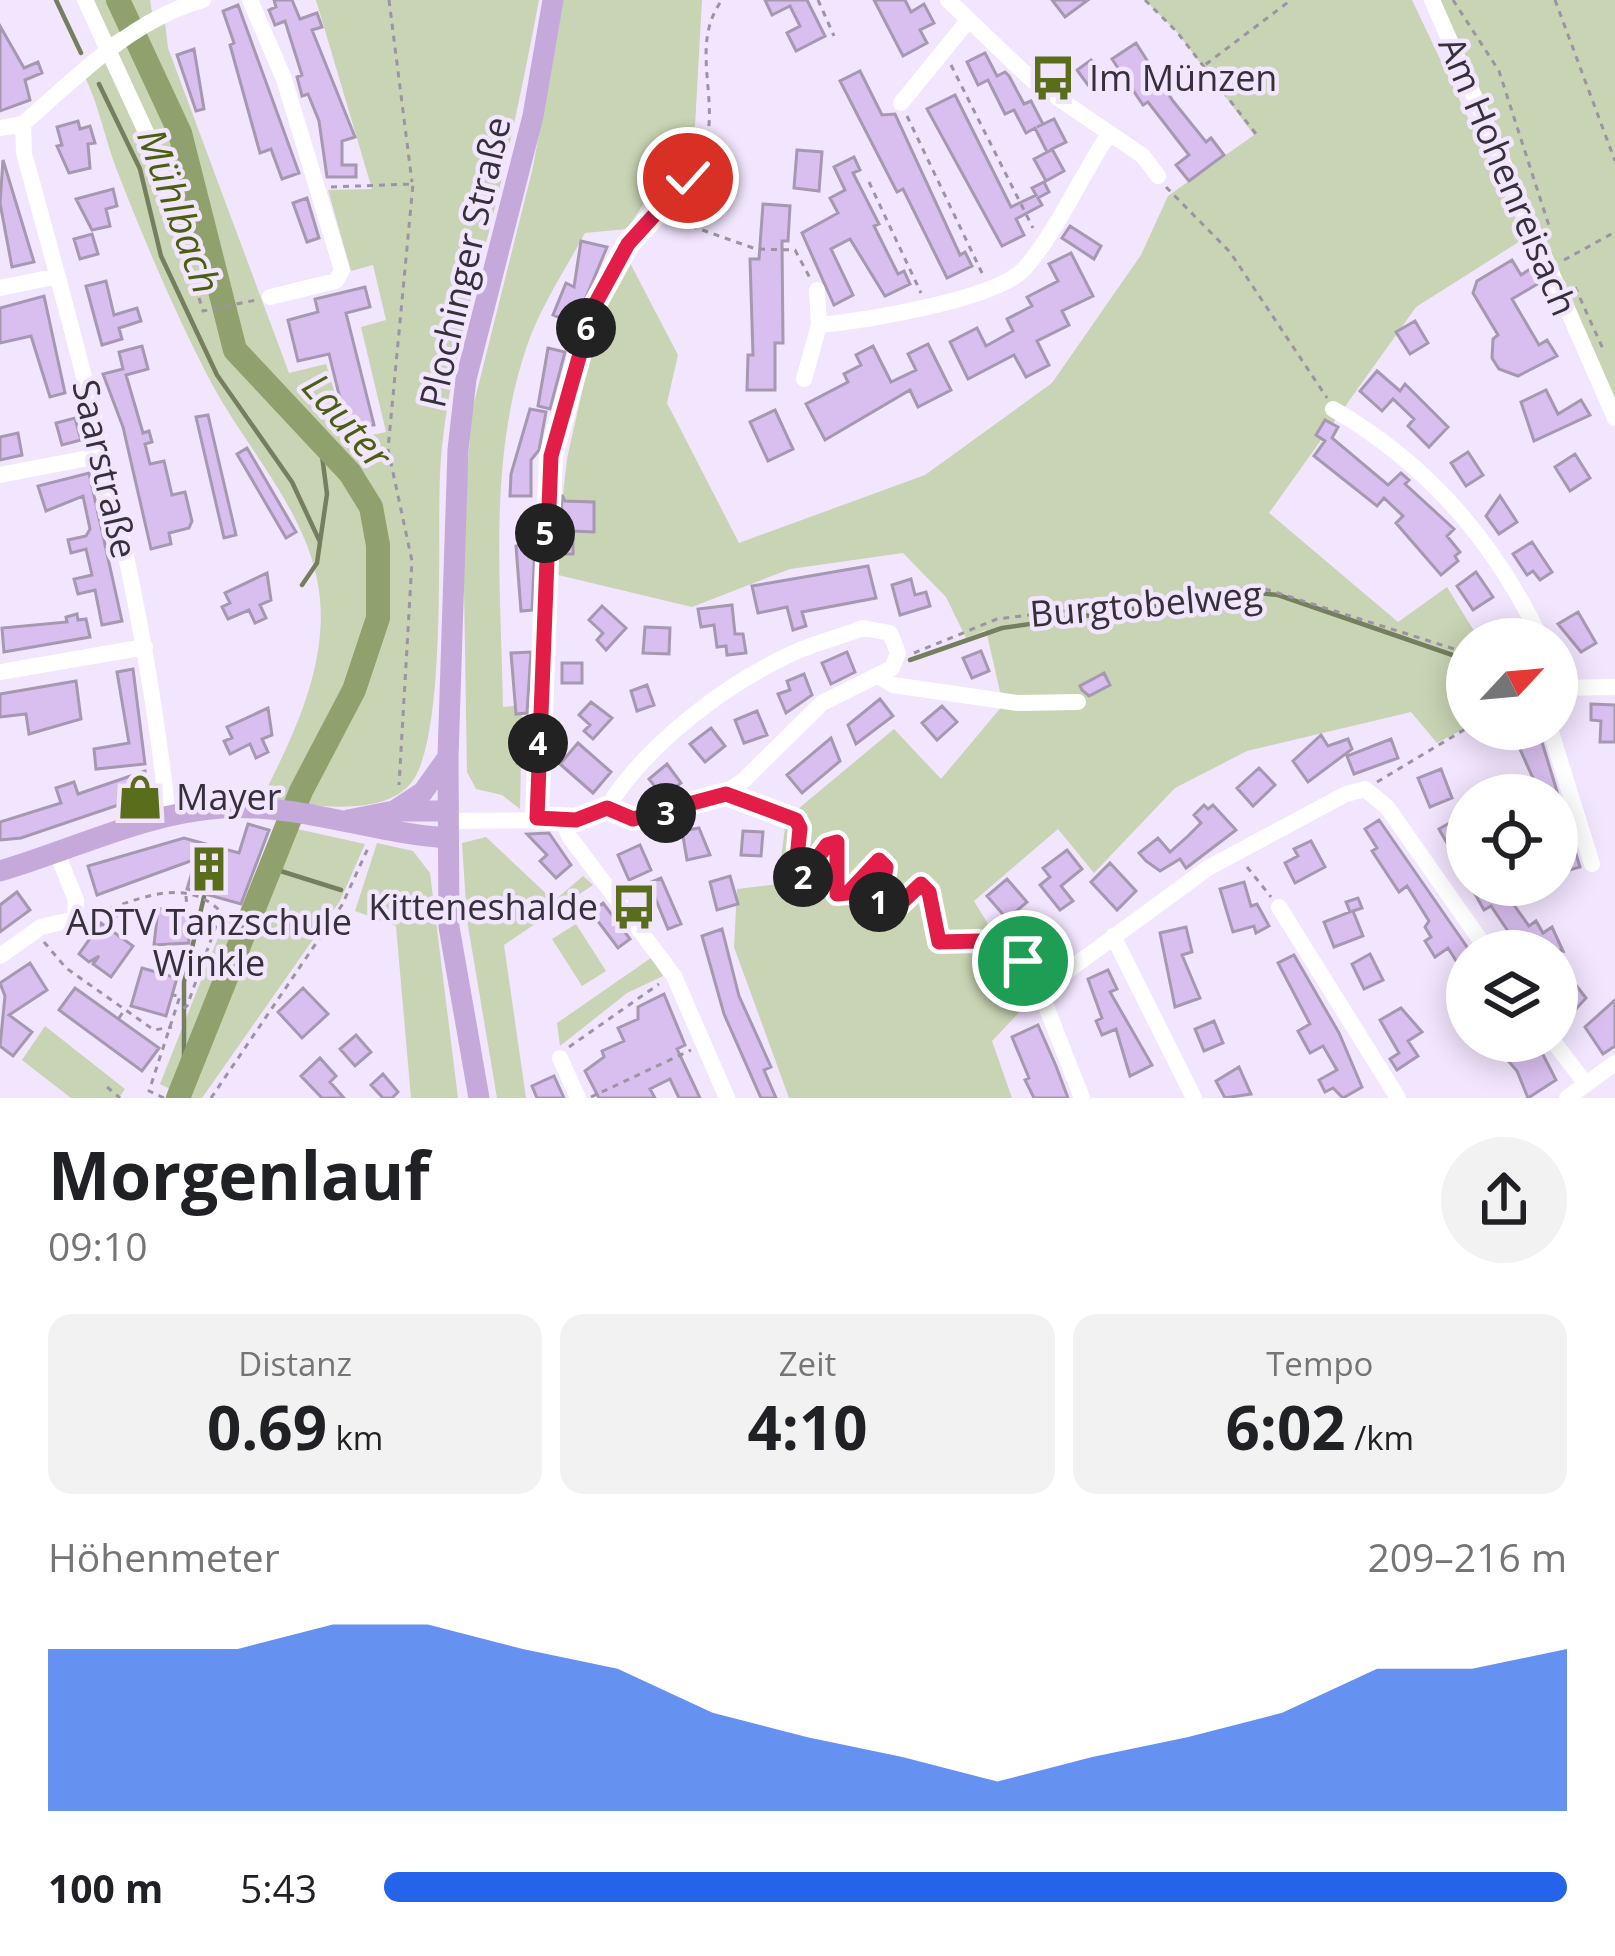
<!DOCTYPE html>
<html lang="de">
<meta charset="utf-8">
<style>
:root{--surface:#fff;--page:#f2f2f2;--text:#202124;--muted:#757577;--accent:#2563eb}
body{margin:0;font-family:"Open Sans",sans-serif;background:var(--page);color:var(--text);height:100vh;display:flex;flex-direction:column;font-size:45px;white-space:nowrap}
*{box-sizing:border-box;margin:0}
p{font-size:39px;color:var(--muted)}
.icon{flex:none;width:66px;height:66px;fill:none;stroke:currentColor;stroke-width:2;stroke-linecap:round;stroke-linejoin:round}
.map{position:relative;height:1098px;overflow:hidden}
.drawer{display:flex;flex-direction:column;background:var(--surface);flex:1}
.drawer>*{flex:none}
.needle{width:78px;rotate:64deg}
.buttons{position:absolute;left:1446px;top:618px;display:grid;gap:24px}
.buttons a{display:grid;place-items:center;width:132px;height:132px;border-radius:50%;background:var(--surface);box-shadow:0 6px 30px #0003;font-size:60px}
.pin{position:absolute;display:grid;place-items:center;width:102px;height:102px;color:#fff;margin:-51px;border:6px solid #fff;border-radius:50%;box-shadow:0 3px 12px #0007}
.km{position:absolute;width:60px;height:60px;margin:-30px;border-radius:50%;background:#222;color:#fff;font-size:33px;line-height:60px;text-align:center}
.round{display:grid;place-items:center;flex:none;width:126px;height:126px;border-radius:63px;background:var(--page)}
.overview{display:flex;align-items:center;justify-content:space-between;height:204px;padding:0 48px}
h1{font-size:66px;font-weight:700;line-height:90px}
.figures{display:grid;grid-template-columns:repeat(3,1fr);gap:18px;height:204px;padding:12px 48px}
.figures div{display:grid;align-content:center;border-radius:24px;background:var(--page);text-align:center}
.figures b{font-size:60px;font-weight:700}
.figures small{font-size:33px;font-weight:400}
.figures p{font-size:33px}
.chart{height:336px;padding:24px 48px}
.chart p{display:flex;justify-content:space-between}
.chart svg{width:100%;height:216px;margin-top:12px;fill:var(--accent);opacity:.7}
ul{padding:0 48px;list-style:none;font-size:39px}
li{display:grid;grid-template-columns:192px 144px 1fr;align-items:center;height:90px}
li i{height:30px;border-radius:15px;background:var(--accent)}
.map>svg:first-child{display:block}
</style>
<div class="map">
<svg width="1615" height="1098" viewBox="0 0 1615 1098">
<rect width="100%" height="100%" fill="#f2e5fe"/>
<path fill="#c9d4b4" d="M94,0h56l2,12 -41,25z
M316,0h223c-14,75 -30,150 -48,224 -21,81 -47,167 -51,251 -3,63 7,264 -29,308 -30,37 -108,21 -149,15 33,-65 71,-142 55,-219 -14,-70 -70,-131 -104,-193 -36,-68 -69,-146 -97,-218 -12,-32 -17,-64 -33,-95l81,-59 4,34 121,325 37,-9 23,76 37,-8 -25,-105 25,-7 -13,-55 -22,6 -23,-81 44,-1z
M563,0h139l-7,126 -68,103 -42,4c-19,35 -42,70 -56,107 -42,117 -28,244 -26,367l19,-2 -2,104 -18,-14 -26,-6 -9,-17 -4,-244 9,-117 61,-244z
M1145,0h267l113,238 -109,69 -147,206 129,109 49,-35 32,52h-12v88l-30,16 -26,-31 -164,39 -72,37 -81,85 -36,-44 -84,72 59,97 -41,43 20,57h-223l-55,-151 3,-58 41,-5 8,-65 108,-90 47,50 62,-74 -17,-75 -20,8 -20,-41 -43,-44 -113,16 -98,38 -138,-33 13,-115 31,-139 32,-57 48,92 -11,48 72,140 186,-68 127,-92 89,-128 27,-59 86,-61 -77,-103z
M1438,0h177v408z
M279,825l86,19 -25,57 -138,197h-14l-28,-14 67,-169 17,1z
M486,837l68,64 29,-25 10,9 -89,60 22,153h-29l-30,-178 -5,-77z
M377,843l36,8 17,22 28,225h-47l-15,-172 -41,-15z
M576,924l30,47 -24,15 -30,-47z
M651,958l12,18 -36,17 -67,53 -3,-23z
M45,1026l80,63 -6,9h-48l-49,-38z"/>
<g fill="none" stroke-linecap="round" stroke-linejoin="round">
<path stroke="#757f5e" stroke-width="4.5" d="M56,0l25,53
M99,84l41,85 21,87 56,119 75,107 28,60 -3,21 -15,22
M320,542l7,-48 -7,-54
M910,660l92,-32 247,-36 29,3 189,65
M271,868l70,22
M184,1085v-103l20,-85"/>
<path stroke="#91a16e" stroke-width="24" d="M118,0l62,133 55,217 115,123 21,34 7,38v73l-24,72 -53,101 -123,307"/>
</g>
<path fill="#d9bff0" stroke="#a598b0" stroke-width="3" d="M274,0h18l8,19 17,-6 5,14 -10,3 43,107 -13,4v24h14v12h-29l-8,-56 -11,-27 -6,2 -5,-19 5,-2 -17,-54 -10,4 -6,-15 7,-3z
M765,0h42l18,36 -29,15 -9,-18 13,-7 -10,-20 -18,9z
M874,0h31l6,12 13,-8 10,19 -14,7 7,13 -24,13z
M1052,0h36l-23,17z
M238,5l61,168 -17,6 -11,-30 -11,4 -30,-108 4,-2 -11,-32z
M0,26l24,42 14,-6 4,11 -17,7 5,20 -30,11z
M1136,43l37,58 33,41 5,-4 13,17 -35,26 -13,-16 13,-10 -41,-53 -5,3 -31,-46z
M194,49l10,60 -8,2 -19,-56z
M985,53l12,23 8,-4 4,4 15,28 7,-3 12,23 -6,3 17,-8 12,23 -14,7 12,22 -18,10 -12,-22 17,-9 -4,2 -12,-24 -9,5 -12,-23 -9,4 -17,-34 -10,5 -11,-23z
M1091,60l12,15 -15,10 -11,-15z
M860,71l22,44 13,-1 65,141 5,-3 7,14 -25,12 -44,-89 -6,3 -57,-111z
M955,95l56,112 25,-12 -4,-7 12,-6 5,10 -11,6 4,7 -26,14 8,16 -22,11 -75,-137z
M78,121l2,8 10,-3 5,17 -7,1 2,24 -21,5 -12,-27 5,-1 -5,-18z
M797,150l25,2 -3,39 -25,-3z
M854,157l6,13 -7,3 26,51 -5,2 24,48 6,-3 6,13 -25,12 -35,-57 -19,10 22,46 -19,10 -32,-72 36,-20 -8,-15 15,-8 -11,-23z
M3,160l31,102 -22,5 -12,-64z
M113,189l4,17 -11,3 4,17 -18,4 -16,-31z
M307,198l12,40 -12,4 -14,-39z
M763,204l27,2 -2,35h-6l1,102h-8v47h-28l1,-35h5l-3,-96h9z
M1070,226l31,20 -7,13 -32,-21z
M92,234l6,20 -18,5 -6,-20z
M581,241l26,6 -32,77 -22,-9 13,-32 8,4z
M1071,253l22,43 -31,15 7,14 -32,16 12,24 -23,12 -12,-22 -46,24 -18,-37 27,-14 9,18 27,-15 -6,-12 25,-13 -5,-9 31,-16 -9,-17z
M1512,260l9,15 9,-6 9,14 -27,16 27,46 8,-5 10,16 -39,20 -19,-7 -7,-11 1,-19 5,-4 -25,-42 4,-12z
M106,281l8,34 23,-7 4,13 -22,7 3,11 -20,6 -16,-59z
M365,287l5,20 -24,6 28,112 -26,6 -19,-77 -31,7 -10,-41 30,-8 -3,-13z
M44,296l21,97 -15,4 -19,-61 -31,7v-35z
M1415,321l13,22 -18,11 -14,-22z
M928,344l23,46 -33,17 -8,-17 -85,50 -19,-36 42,-22 -4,-8 17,-9 -5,-10 17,-9 18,36 25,-12 -8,-16z
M142,346l6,23 -22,6 17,58 6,-2 3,11 -7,2 5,20 14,-3 8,34 13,-3 7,29 -3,7 -20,5 2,11 -20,5 -28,-122 -20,-53 20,-5 -4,-17z
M548,348l17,4 -15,57 -12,-3z
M1377,371l23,20 5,-7 43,43 -19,20 -21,-21 6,-7 -21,-20 -11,12 -22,-20z
M1546,390l12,24 23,-14 9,15 -56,26 -13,-39z
M530,409l16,3 -7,38 -8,10v36h-21l1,-22z
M775,410l18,39 -25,12 -18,-39z
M208,415l28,120 -12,3 -28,-121z
M75,418l6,22 -19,5 -6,-22z
M1325,420l13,7 -6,11 56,47 13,-12 8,7 -4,4 49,45 -7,7 13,16 -5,4 3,5 -17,14 -45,-52 7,-7 -19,-18 -7,8 -63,-50 11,-15 -9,-6z
M18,433l4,22 -22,5v-23z
M247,448l49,84 -10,6 -49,-84z
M1468,452l15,23 -17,11 -15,-23z
M1575,454l15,24 -20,13 -15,-24z
M89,473l33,148 -20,4 -7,-35 -17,4 -4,-15 18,-4 -6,-26 -15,4 -3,-13 18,-4 4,-7 -7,-33 -37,15 -8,-25z
M562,495l3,6 29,1v30l-21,-1v23h-13z
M1500,496l17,26 -18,12 -13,-18z
M1532,542l20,30 -12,8 -7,-9 -6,4 -14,-21z
M535,544l-3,66 -11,1 -5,-65z
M868,566l8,32 -74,14 4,14 -13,4 -6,-23 -29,6 -6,-27z
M1476,572l17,25 -20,13 -16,-24z
M267,573l4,27 -11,5 6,13 -11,5 -6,-13 -21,9 -6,-12 8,-4 -5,-10z
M911,579l4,16 11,-3 4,14 -30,9 -8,-30z
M732,605l3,29h8l3,19 -19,2 -1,-9 -9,1 -3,-22 -13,2 -3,-18z
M602,606l24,22 -20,22 -9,-10 6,-7 -14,-13z
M1578,612l18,31 -15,9 -23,-28z
M77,614l1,6 8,-1 4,18 -86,15 -2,-24 65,-6 -1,-5z
M1504,623l20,16h-37z
M645,627l25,1 -1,26 -26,-1z
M981,651l8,20 -17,7 -9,-20z
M531,652l-4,61 -11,1 -5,-61z
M847,652l8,20 -24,12 -9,-21z
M562,663h20v20h-20z
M133,669l12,95 -49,5 -2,-20 35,-6 -12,-71z
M1104,673l6,12 -21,11 -7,-6 -2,-4z
M804,674l8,21 -26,18 -8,-19 12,-4 -3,-9z
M76,681l5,38 -52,15 -3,-20 -26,3v-23z
M647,685l7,20 -17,6 -6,-20z
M880,699l13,17 -37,28 -8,-19z
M591,702l21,16 -19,21 -9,-8 6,-6 -11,-10z
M1591,704l24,1v37h-15l1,-21 -10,-1z
M942,706l15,16 -20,18 -15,-17z
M268,708l4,27 -10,4 6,13 -12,6 -6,-14 -20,10 -6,-13 8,-3 -5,-11z
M757,711l10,24 -23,8 -9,-23z
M711,728l14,18 -20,16 -15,-18z
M1511,729h27l42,138 -14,4 -9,-29v-47h-46l25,-10z
M1321,735l7,11 20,-7 4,10 -44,33 -15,-21z
M831,738l9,23 -38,32 -15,-18z
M1391,739l7,19 -44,16 -7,-18z
M578,743l33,29 -18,21 -33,-29z
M667,764l14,19 -18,14 -14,-18z
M1259,768l16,17 -22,21 -16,-18z
M1441,769l11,29 -22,9 -12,-29z
M145,771l3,24 -127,43 -21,2v-18l61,-19 -5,-15 18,-6 4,12z
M1204,805l4,4 5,-4 23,25 -50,38 -6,-9 -20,12 -14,-10 -7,-8 19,-15 12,14 18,-16 13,-13 -7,-8z
M1458,818l9,16v44l-28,-49z
M1379,820l88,127v31l-19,-30 -13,9 -10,-16 6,-4 -6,-10 4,-6 -22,-35 -8,6 -27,-41 5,-3 -12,-19z
M248,824l21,6 -28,74 -54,-15 9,-30 -99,36 -9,-29 96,-28 55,15z
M699,828l11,27 -23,5 -5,-29z
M743,831l20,1 -2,24 -20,-1z
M549,833l22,32 -15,13 -16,-17 7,-6 -20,-21z
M1311,841l14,26 -30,16 -10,-20 13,-7 -4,-7z
M640,845l11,25 -22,10 -11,-25z
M1067,850l15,19 -21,17 12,15 -13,9 -20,-25 10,-8 -7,-9z
M1110,863l26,28 -19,19 -26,-28z
M730,876l8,28 -21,6 -7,-28z
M661,878l20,46 -13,5 -19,-46z
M1007,879l20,23 -20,17 -20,-23z
M1244,882l7,24 6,-2 12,22 -13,7 -2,-7 -21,6 -13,-43z
M1470,885h55l-16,9 5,11 15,21 7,-5 7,12 9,-6 11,24 -29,-5 -23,5 -7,-9 8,-5 -21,-31 -7,4z
M17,892l13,18 -30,22v-27z
M1358,898l4,10 -9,3 10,25 -29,11 -10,-25 26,-10 -4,-10z
M603,903l27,36 -12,9 -27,-36z
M187,908l2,35 -35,2 4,-36z
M101,923l32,23 -22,31 -18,-13 6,-8 -10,6 -10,-8z
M1186,927l6,25 -10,3 18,43 -25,9 -15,-74z
M722,929l17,67 32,71 -7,3 12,28h-15l-37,-84 -22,-78z
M1370,954l13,26 -19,9 -12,-25z
M1294,955l45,78 23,54 -19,11 -10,-10 -8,4 -6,-12 18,-10 -14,-24 -13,7 -12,-22 12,-7 -32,-61z
M1557,961l29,37 -23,25 -6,-9z
M30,963l17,27 -38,25 23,17 -19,24 -13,-10 5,-50 -5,-13z
M142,968l35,10 -11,38 -35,-10z
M1108,970l9,19 -7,3 42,73 -22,11 -14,-47 -14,6 -6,-14 6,-3 -14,-39z
M75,988l84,60 -17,23 -83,-61z
M303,988l25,26 -26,24 -24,-26z
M664,994l21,51 -8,4 23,49h-21l-9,-19 -20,10 5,9h-56l-14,-27 19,-14 -2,-6 22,-10 -6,-13 20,-9v-12z
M1615,1000v46l-12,8 -18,-27z
M1401,1008l21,24 -14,9 10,15 -21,14 -7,-11 9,-6 -19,-33z
M1214,1021l9,22 -19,8 -9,-22z
M1038,1025l18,41 12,32h-34l-9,-18 4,-2 -17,-41z
M356,1035l15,17 -16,14 -15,-17z
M1491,1041h45l20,39 -28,18 -11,-27z
M320,1058l16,18 -6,6 14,16h-22l-21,-22z
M1239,1067l12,27 -26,4 -9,-17z
M383,1074l15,18 -6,6h-9l-12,-13z
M554,1076l10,22h-27l-5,-12z"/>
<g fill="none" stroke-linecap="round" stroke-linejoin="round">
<path stroke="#9c93a5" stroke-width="3" stroke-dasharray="6 6" stroke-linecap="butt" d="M389,0l23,182
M818,0l16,36
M1145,0l32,32 79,102
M1453,0l46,71 51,158
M1555,0l60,161
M951,65l82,163
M1177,86l114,-86
M907,116l76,159
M869,182l52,111
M331,187l82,-3 -25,265 24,112 -13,224
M1166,187l64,65 97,146
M657,214l99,35 39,1 15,28
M178,229l25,82 53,-11
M629,242c25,-30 64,-57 76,-95 15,-49 -16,-102 17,-147
M1564,260l51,-28
M1575,287l28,62
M914,653l83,-34 262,-32 208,66
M1377,782l90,-54
M743,800l53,20 4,8 -5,51h7l25,-34 10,-3v52l11,-1 12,-19 19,-14 7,7 -6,38 18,1 23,-22 8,8 10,50 40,-1 22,13
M1247,867l24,30
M186,896l2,26
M88,915c44,-11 94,-43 133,-3l-34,94 -8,5
M109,930l11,-21
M44,942l22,26 88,62 18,-3
M119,1018l6,-9
M569,1047l90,-63
M107,1087l13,11
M591,1097l100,-47
M164,1098l-15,-7 31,-95 -8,-1
M211,1098l131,-193 27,-59"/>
<path stroke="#fff" stroke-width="16" d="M85,0l66,143 23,72
M250,0l34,79 58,191 -6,11 -66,16
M948,0l85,81 110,75 15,20
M1432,0l183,418
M901,103l66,-81
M0,128l23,-4
M0,288l58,-12
M819,325c43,-4 176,-25 205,-56 30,-33 58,-94 84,-134
M804,379l15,-54 -2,-35
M1333,409c95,55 161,132 208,230
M0,475l104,-20
M863,628l27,5 8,20 -6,15 -70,35 -78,77 -31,21 -80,18 -26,-11c39,-64 119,-124 186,-155 22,-10 47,-16 70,-25z
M0,672l145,-25
M880,677l13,8 125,18 60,-1
M1557,688l58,-1
M1550,729l42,135
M168,818c-23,-226 -84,-446 -144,-665l-1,-29c55,-48 108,-104 180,-124
M537,818l14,-362 30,-114 42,-89
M562,818l7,18 105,140 53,122
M448,821l128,-1 31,-12
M1279,907l119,191
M1006,932l34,59
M1113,936l81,162
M0,956l41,-29 34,-8 1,-19 -19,-47
M1553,1041l33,43
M560,1058l18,40
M1082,1098l-42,-107 168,-123 138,-74 19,-5 22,18 101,144
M1567,1098l48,-35"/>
<path stroke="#c4a9da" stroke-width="21" d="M394,811l29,-19 25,-35
M348,820l46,-9h54
M0,871c72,-21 145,-58 221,-63 78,-5 150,25 227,30
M479,1098l-30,-171 -1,-170 10,-307 8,-71 67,-263 20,-116"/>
</g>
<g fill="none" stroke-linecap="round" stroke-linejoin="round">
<g stroke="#fff" stroke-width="24">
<path id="route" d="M688,178l-60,66 -35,64 -42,148 -14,362 39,2 31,-12 26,11 93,-25 70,26 4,8 -5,51h7l25,-34 10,-3v52l11,-1 31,-33 7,7 -6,38 18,1 23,-22 8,8 10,50 40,-1 39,23 5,-3"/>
</g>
<use href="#route" stroke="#e11d48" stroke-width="15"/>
</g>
<defs>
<g id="bus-bare" transform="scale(3.6)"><path d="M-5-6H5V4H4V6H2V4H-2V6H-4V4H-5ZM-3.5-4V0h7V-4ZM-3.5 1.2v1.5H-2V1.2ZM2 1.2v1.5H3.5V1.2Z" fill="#596d1b" stroke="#f2e5fe" stroke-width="2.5" paint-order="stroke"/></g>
<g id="shop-bare" transform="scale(3.6)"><path d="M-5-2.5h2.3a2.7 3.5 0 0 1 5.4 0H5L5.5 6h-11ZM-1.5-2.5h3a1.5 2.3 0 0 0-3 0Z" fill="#596d1b" stroke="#f2e5fe" stroke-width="2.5" paint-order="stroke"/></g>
<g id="building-bare" transform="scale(3.6)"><path d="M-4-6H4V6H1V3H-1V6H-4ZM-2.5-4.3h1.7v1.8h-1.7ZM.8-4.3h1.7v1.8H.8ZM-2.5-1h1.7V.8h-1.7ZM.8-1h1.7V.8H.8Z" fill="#596d1b" stroke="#f2e5fe" stroke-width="2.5" paint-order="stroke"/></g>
</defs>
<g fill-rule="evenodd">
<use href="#bus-bare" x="1053" y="78"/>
<use href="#shop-bare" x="140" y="797"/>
<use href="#building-bare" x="209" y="869"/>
<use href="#bus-bare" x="634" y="907"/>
</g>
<g text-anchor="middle" stroke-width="9" stroke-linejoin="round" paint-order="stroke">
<g font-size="36" fill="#353039" stroke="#f2e5fe" text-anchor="start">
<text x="1089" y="91">Im Münzen</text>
<text x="176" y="810">Mayer</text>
<text x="598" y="920" text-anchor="end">Kitteneshalde</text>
<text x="209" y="935" text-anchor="middle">ADTV Tanzschule<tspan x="209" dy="41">Winkle</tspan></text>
</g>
<g font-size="36" fill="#353039" stroke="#f2e5fe">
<text transform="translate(1508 176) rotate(67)" y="13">Am Hohenreisach</text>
<text transform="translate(465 262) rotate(-77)" y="13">Plochinger Straße</text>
<text transform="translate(105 469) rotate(77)" y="13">Saarstraße</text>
<text transform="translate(1146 604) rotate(-5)" y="13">Burgtobelweg</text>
</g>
<g font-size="39" font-style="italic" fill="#4c5f0f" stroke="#f2e5fe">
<text transform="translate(179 211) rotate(70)" y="14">Mühlbach</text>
<text transform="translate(347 421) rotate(49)" y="14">Lauter</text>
</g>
</g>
</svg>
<div class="buttons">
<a><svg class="needle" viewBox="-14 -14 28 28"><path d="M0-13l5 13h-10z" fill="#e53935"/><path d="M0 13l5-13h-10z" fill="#757577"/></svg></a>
<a><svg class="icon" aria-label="locate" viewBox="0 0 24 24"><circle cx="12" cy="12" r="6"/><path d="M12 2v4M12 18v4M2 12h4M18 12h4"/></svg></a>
<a><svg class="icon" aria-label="layers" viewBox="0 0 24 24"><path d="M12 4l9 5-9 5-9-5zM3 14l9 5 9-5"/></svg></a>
</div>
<div class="pin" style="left:1023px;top:961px;background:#1e9e55"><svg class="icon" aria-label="arrive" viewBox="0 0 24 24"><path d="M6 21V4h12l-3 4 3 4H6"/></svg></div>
<div class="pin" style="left:688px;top:178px;background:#d93025"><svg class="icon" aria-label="check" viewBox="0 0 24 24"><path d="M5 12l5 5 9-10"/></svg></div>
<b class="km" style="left:879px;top:902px">1</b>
<b class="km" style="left:803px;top:877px">2</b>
<b class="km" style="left:666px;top:813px">3</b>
<b class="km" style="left:538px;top:743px">4</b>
<b class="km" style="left:545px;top:533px">5</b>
<b class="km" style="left:586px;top:328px">6</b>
</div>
<section class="drawer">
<div class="overview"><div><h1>Morgenlauf</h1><p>09:10</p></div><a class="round"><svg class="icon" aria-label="share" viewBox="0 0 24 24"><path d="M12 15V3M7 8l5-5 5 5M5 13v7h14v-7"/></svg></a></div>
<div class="figures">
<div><p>Distanz</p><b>0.69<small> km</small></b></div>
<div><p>Zeit</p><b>4:10</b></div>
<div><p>Tempo</p><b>6:02<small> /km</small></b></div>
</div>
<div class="chart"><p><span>Höhenmeter</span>209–216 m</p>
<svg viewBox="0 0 160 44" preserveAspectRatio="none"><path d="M0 44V11L10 11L20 11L30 6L40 6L50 11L60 15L70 24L80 29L90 33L100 38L110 33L120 29L130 24L140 15L150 15L160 11V44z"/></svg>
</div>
<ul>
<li><b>100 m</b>5:43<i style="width:100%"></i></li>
</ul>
</section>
